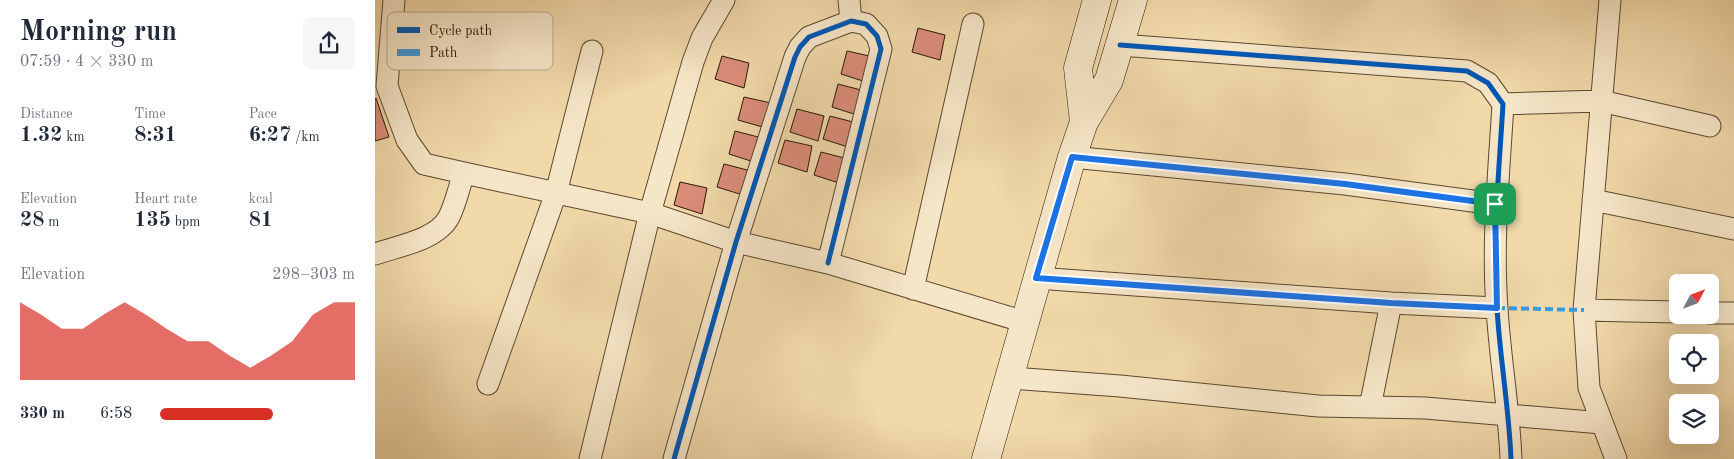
<!DOCTYPE html>
<meta charset="utf-8">
<style>
:root{--surface:#fff;--page:#f6f6f7;--text:#1f2937;--muted:#747a83;--accent:#d93025}
body{margin:0;font-family:"Old Standard TT",serif;background:var(--page);color:var(--text);height:100vh;display:flex;flex-direction:column;font-size:19px;white-space:nowrap}
*{box-sizing:border-box;margin:0}
p{font-size:16px;color:var(--muted)}
.icon{flex:none;width:28px;height:28px;fill:none;stroke:currentColor;stroke-width:2;stroke-linecap:round;stroke-linejoin:round}
.map{position:relative;flex:1;overflow:hidden}
.sheet{display:flex;flex-direction:column;background:var(--surface);width:375px}
.sheet>*{flex:none}
.needle{width:32px;rotate:49deg}
.controls{position:absolute;left:1294px;top:274px;display:grid;gap:10px}
.controls a{display:grid;place-items:center;width:50px;height:50px;border-radius:8px;background:var(--surface);box-shadow:0 5px 20px #0002;font-size:25px}
.pin{position:absolute;display:grid;place-items:center;width:42px;height:42px;color:#fff;margin:-21px;border-radius:10px;box-shadow:0 2px 8px #0006}
.round{display:grid;place-items:center;flex:none;width:52px;height:52px;border-radius:8px;background:var(--page)}
.headline{display:flex;align-items:center;justify-content:space-between;height:85px;padding:0 20px}
h1{font-size:28px;font-weight:700;line-height:38px}
.stats{display:grid;grid-template-columns:repeat(3,1fr);gap:8px;height:85px;padding:5px 20px}
.stats div{display:grid;align-content:center}
.stats b{font-size:21px;font-weight:700}
.stats small{font-size:14px;font-weight:400}
.stats p{font-size:14px}
.chart{height:140px;padding:10px 20px}
.chart p{display:flex;justify-content:space-between}
.chart svg{width:100%;height:90px;margin-top:5px;fill:var(--accent);opacity:.7}
ul{padding:0 20px;list-style:none;font-size:16px}
li{display:grid;grid-template-columns:80px 60px 1fr;align-items:center;height:38px}
li i{height:12px;border-radius:6px;background:var(--accent)}
main{display:flex;flex:1;min-height:0}
.map>svg:first-child{display:block}
</style>
<main>
<section class="sheet">
<div class="headline"><div><h1>Morning run</h1><p>07:59 · 4 × 330 m</p></div><a class="round"><svg class="icon" aria-label="share" viewBox="0 0 24 24"><path d="M12 15V3M7 8l5-5 5 5M5 13v7h14v-7"/></svg></a></div>
<div class="stats">
<div><p>Distance</p><b>1.32<small> km</small></b></div>
<div><p>Time</p><b>8:31</b></div>
<div><p>Pace</p><b>6:27<small> /km</small></b></div>
</div>
<div class="stats">
<div><p>Elevation</p><b>28<small> m</small></b></div>
<div><p>Heart rate</p><b>135<small> bpm</small></b></div>
<div><p>kcal</p><b>81</b></div>
</div>
<div class="chart"><p><span>Elevation</span>298–303 m</p>
<svg viewBox="0 0 160 44" preserveAspectRatio="none"><path d="M0 44V6L10 12L20 19L30 19L40 12L50 6L60 12L70 19L80 25L90 25L100 32L110 38L120 32L130 25L140 12L150 6L160 6V44z"/></svg>
</div>
<ul>
<li><b>330 m</b>6:58<i style="width:58%"></i></li>
</ul>
</section>
<div class="map">
<svg width="1359" height="459" viewBox="0 0 1359 459">
<rect width="100%" height="100%" fill="#f1d9aa"/>
<filter id="stains"><feTurbulence type="fractalNoise" baseFrequency=".004" numOctaves="4"/><feColorMatrix values="0 0 0 0 .2 0 0 0 0 .09 0 0 0 0 .02 0 0 0 .5 -.17"/></filter>
<radialGradient id="worn" r=".72"><stop offset=".6" stop-color="#630" stop-opacity="0"/><stop offset="1" stop-color="#630" stop-opacity=".3"/></radialGradient>
<path fill="#db8d7a" stroke="#2a1706" d="M543,28l27,7 -5,25 -28,-8z
M472,51l27,6 -5,26 -28,-9z
M347,56l27,7 -5,25 -29,-9z
M463,84l27,7 -5,25 -28,-9z
M369,97l27,6 -5,25 -28,-8z
M1,98l13,39 -14,4v-42z
M422,109l27,7 -6,25 -28,-9z
M455,116l27,7 -6,25 -28,-9z
M360,131l27,7 -5,25 -28,-9z
M410,140l27,6 -5,26 -29,-9z
M446,152l27,7 -6,25 -28,-9z
M349,164l27,7 -5,25 -29,-9z
M305,182l27,6 -5,26 -28,-9z"/>
<g fill="none" stroke-linecap="round" stroke-linejoin="round">
<g stroke="#5c482f" stroke-width="23">
<path id="street" d="M19,0l-7,86 20,54 17,24 40,9
M474,0l2,21
M1235,0l-26,310 5,78 27,71
M745,45l347,26 21,12 15,21c-4,68 -11,136 -6,204 3,51 12,100 14,151
M1128,104l98,-3 109,25
M697,157l273,27 150,20
M1218,200l141,29
M0,254c23,-8 62,-14 74,-37 7,-14 10,-30 15,-44l186,40 86,29 92,21 197,59
M661,278l355,25 106,5
M538,289l60,-265
M1209,310l93,2
M1335,313h24
M636,378l109,8 198,20 107,2 177,15
M113,384l68,-191 36,-142
M995,407l21,-104
M215,459l60,-246 43,-151 9,-24 22,-38
M299,459l62,-217 59,-185 5,-10 9,-10 42,-16 15,3 11,12 4,13 -53,214"/>
</g>
<g stroke="#2a1706" stroke-width="29">
<path id="secondary" d="M709,122l-6,-54 19,-68
M611,459l86,-302 12,-35 25,-42 24,-80"/>
</g>
<use href="#street" stroke="#f6e6c8" stroke-width="21"/>
<use href="#secondary" stroke="#f6e6c8" stroke-width="28"/>
<path stroke="#3d9add" stroke-width="4" stroke-dasharray="8 4" stroke-linecap="butt" d="M1122,308l87,2"/>
<g stroke="#f6e6c8" stroke-width="8">
<path id="cycleway" d="M745,45l347,26 21,12 15,21c-4,68 -11,136 -6,204 3,51 12,100 14,151
M299,459l62,-217 59,-185 5,-10 9,-10 42,-16 15,3 11,12 4,13 -53,214"/>
</g>
<use href="#cycleway" stroke="#0057b8" stroke-width="5"/>
</g>
<g fill="none" stroke-linecap="round" stroke-linejoin="round">
<g stroke="#fff" stroke-width="10">
<path id="route" d="M697,157l273,27 150,20 2,104 -106,-5 -355,-25z"/>
</g>
<use href="#route" stroke="#1a73e8" stroke-width="6"/>
</g>
<rect x="12" y="12" width="166" height="58" rx="8" fill="#f6e6c8" stroke="#b9a88e" stroke-width="1"/>
<rect x="22" y="27" width="23" height="6" fill="#0057b8"/>
<rect x="22" y="49" width="23" height="7" fill="#3d9add"/>
<g font-size="14" fill="#2a1706">
<text x="54" y="35">Cycle path</text>
<text x="54" y="57">Path</text>
</g>
<rect width="100%" height="100%" filter="url(#stains)"/>
<rect width="100%" height="100%" fill="url(#worn)"/>
</svg>
<div class="controls">
<a><svg class="needle" viewBox="-14 -14 28 28"><path d="M0-13l5 13h-10z" fill="#e53935"/><path d="M0 13l5-13h-10z" fill="#747a83"/></svg></a>
<a><svg class="icon" aria-label="locate" viewBox="0 0 24 24"><circle cx="12" cy="12" r="6"/><path d="M12 2v4M12 18v4M2 12h4M18 12h4"/></svg></a>
<a><svg class="icon" aria-label="layers" viewBox="0 0 24 24"><path d="M12 4l9 5-9 5-9-5zM3 14l9 5 9-5"/></svg></a>
</div>
<div class="pin" style="left:1120px;top:204px;background:#1e9e55"><svg class="icon" aria-label="arrive" viewBox="0 0 24 24"><path d="M6 21V4h12l-3 4 3 4H6"/></svg></div>
</div>
</main>
